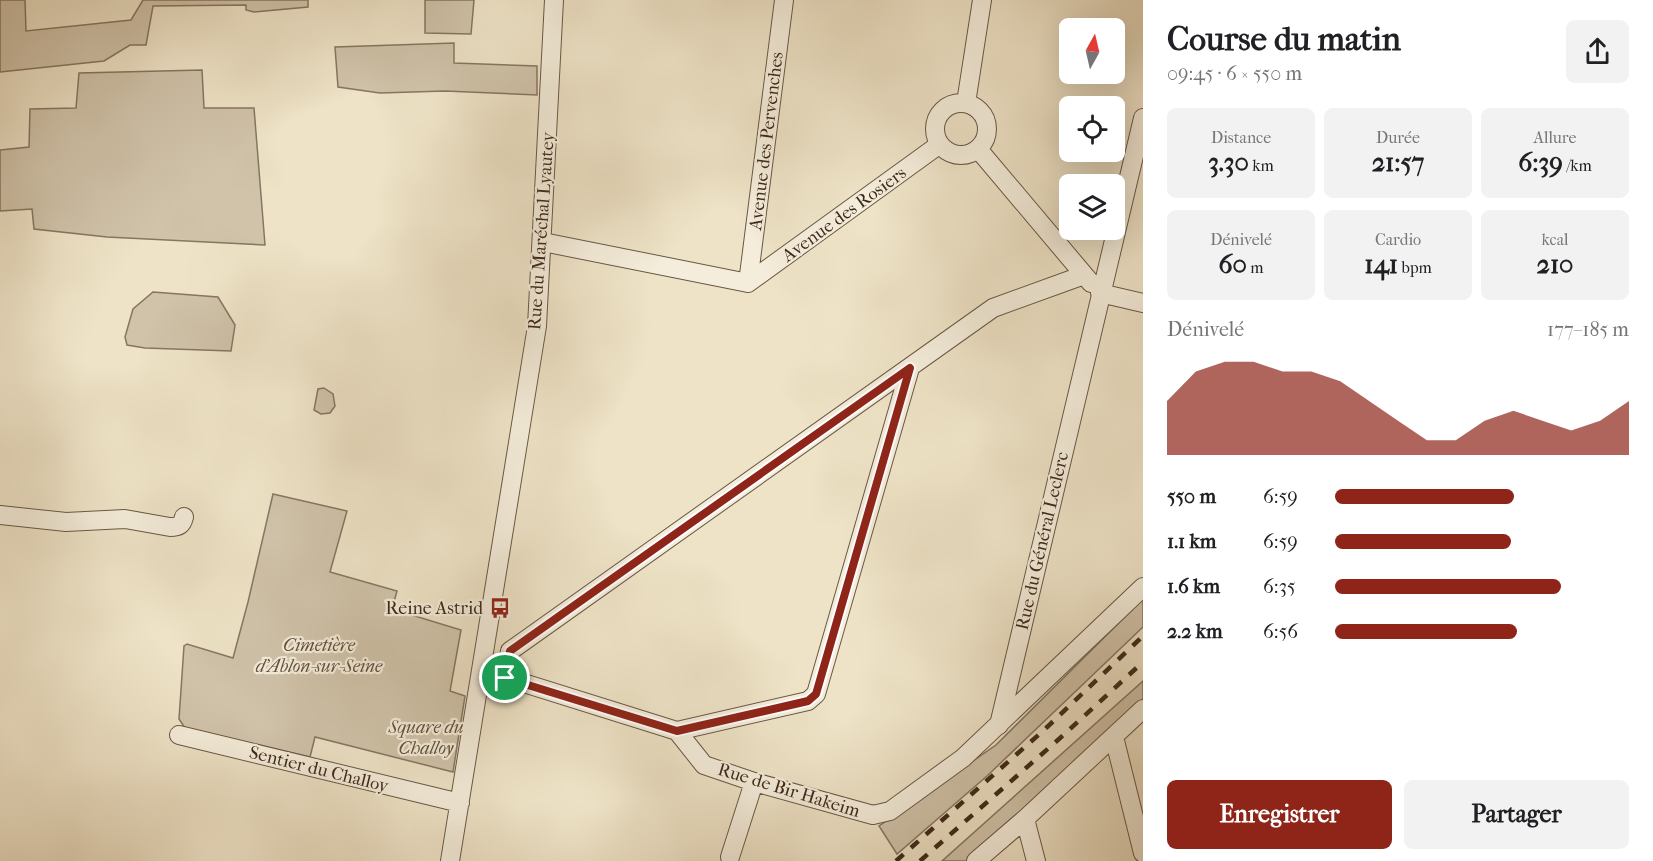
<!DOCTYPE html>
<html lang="fr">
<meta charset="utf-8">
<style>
:root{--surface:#fff;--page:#f2f2f2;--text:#202124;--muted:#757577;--accent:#8f2418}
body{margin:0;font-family:"IM FELL French Canon",serif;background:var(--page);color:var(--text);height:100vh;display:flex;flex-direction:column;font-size:22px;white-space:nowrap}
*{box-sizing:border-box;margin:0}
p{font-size:20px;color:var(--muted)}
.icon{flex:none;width:33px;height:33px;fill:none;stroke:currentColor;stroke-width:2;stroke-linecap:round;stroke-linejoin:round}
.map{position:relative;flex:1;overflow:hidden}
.sheet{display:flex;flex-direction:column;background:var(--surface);width:510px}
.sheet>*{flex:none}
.needle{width:39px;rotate:8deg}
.tools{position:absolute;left:1059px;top:18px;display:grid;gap:12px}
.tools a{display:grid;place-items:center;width:66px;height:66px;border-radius:9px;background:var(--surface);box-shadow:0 6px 24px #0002;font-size:30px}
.pin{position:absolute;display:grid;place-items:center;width:51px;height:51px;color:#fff;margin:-26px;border:3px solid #fff;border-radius:50%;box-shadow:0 2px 6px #0007}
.round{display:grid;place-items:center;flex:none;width:63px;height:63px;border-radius:9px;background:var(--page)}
.overview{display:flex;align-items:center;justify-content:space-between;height:102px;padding:0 24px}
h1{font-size:33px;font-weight:700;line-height:45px}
.metrics{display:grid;grid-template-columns:repeat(3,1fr);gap:9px;height:102px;padding:6px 24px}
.metrics div{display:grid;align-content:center;border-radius:9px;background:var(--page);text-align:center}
.metrics b{font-size:26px;font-weight:700}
.metrics small{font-size:16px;font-weight:400}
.metrics p{font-size:16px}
.chart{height:168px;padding:12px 24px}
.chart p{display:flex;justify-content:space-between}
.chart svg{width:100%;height:108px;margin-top:6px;fill:var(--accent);opacity:.7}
.action{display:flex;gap:12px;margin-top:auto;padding:12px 24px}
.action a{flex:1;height:69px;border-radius:9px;background:var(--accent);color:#fff;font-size:24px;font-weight:700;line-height:69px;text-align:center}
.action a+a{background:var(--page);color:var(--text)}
ul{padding:0 24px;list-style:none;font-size:20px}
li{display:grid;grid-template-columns:96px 72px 1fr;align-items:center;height:45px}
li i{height:15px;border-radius:8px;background:var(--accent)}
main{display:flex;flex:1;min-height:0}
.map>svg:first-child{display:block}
</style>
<main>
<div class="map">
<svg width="1143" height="861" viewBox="0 0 1143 861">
<rect width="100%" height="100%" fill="#eee3c7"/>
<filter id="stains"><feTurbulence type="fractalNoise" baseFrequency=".00333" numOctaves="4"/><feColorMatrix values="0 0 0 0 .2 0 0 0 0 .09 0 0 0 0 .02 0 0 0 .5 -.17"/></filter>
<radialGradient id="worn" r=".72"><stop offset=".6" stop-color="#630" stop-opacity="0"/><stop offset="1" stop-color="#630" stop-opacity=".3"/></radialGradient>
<path fill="#d0c3aa" stroke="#867662" stroke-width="1.5" d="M0,0h25l1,31 105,-11 12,-20h165v7l-54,5 -8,-2v-5l-93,1 -7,39h-16l-26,16 -104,11z
M425,0h49l-3,34 -46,-1z
M454,43v20l83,3v29l-92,-4 -65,2 -42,-6 -3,-40z
M202,70l2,38h50l11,137 -158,-8 -73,-8 -2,-20 -32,2v-61l29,-3 1,-38 46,-1 3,-35z
M153,292l65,5 17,28 -4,26 -86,-3 -18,-3 -2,-8 8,-28z
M324,388l9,6 2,12 -5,7 -9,1 -7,-4 4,-21z
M273,494l74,17 -17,61 67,19 -5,18 69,21 -11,61 15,5 -12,76 -138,-35 -5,20 -125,-29 -6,-9 5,-73 3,-2 46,14 15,-56z
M1143,599v28l-156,149 -90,78 -18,-28 117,-81z
M1143,681v20l-98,92 -79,68h-24z"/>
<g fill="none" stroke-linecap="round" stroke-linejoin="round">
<g stroke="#695845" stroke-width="20">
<path id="minor" d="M966,103l16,-103
M935 129a26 26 0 1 1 52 0a26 26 0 1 1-52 0Z
M978,149l113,134
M543,242l205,41
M748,283l36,-283
M748,283l192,-139
M1100,293l43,10
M0,515l66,7 59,-3 45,8c9,0 12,-2 14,-10
M482,670l195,61 27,34 50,17 119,33 17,-4 73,-53 180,-171
M505,678l5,-27 483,-343 91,-33
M999,725l144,-607
M677,731l131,-30 8,-7 94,-326
M179,735l281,68
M1114,737l29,116
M1025,819l11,42
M730,857l24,-75
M450,861l87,-535 17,-326
M976,861l49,-42 118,-110"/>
</g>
<use href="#minor" stroke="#f4eddb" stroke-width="18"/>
<path stroke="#3d291a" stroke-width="4.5" stroke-dasharray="10 10" stroke-linecap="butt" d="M896,861l148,-131 99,-94
M920,861l139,-122 84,-77"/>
</g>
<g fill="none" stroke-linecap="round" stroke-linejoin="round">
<g stroke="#fff" stroke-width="12">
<path id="route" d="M910,368l-94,326 -8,7 -131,30 -172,-53 5,-27z"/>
</g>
<use href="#route" stroke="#8f2418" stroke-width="8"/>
</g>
<defs>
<g id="bus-bare" transform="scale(1.62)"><path d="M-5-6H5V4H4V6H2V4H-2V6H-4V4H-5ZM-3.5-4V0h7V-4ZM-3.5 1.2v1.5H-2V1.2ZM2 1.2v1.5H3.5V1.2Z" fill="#8f2418" stroke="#f4eddb" stroke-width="2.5" paint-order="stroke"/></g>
</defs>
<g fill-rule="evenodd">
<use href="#bus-bare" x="500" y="608"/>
</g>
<g text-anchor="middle" stroke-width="4.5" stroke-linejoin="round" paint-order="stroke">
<g font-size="18" fill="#3d291a" stroke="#f4eddb">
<text transform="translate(766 141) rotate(-83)" y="6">Avenue des Pervenches</text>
<text transform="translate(844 214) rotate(-36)" y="6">Avenue des Rosiers</text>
<text transform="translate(541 231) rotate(-86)" y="6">Rue du Maréchal Lyautey</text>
<text transform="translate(1042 541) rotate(-77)" y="6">Rue du Général Leclerc</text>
<text transform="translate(319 769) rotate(14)" y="6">Sentier du Challoy</text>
<text transform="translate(789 790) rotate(17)" y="6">Rue de Bir Hakeim</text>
</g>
<g font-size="18" fill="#3d291a" stroke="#f4eddb" text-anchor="end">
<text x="483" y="614">Reine Astrid</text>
</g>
<g font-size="18" font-style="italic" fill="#62503e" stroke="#f4eddb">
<text x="319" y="651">Cimetière<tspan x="319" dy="21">d'Ablon-sur-Seine</tspan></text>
<text x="426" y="733">Square du<tspan x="426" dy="21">Challoy</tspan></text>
</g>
</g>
<rect width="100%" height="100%" filter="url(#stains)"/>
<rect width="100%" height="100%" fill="url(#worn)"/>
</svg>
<div class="tools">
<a><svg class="needle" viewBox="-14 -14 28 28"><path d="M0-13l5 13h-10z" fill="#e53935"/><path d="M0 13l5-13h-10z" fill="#757577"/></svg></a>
<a><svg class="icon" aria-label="locate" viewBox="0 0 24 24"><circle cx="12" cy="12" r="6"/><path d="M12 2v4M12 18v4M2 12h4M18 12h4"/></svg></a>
<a><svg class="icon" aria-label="layers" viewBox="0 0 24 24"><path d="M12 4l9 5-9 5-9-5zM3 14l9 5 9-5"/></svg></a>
</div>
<div class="pin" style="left:505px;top:678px;background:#1e9e55"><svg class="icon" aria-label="arrive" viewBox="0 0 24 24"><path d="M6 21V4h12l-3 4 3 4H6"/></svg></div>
</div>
<section class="sheet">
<div class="overview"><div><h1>Course du matin</h1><p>09:45 · 6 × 550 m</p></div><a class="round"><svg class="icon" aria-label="share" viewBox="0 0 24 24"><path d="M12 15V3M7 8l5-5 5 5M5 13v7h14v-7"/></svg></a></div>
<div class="metrics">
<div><p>Distance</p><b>3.30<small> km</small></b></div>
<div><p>Durée</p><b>21:57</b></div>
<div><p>Allure</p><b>6:39<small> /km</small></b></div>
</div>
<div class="metrics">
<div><p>Dénivelé</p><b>60<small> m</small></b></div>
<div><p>Cardio</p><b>141<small> bpm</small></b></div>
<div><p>kcal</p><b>210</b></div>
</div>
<div class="chart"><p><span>Dénivelé</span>177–185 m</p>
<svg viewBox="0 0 160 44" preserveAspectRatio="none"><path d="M0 44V22L10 10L20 6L30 6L40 10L50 10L60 14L70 22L80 30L90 38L100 38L110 30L120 26L130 30L140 34L150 30L160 22V44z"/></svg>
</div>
<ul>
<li><b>550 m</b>6:59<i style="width:61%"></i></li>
<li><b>1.1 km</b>6:59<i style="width:60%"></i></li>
<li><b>1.6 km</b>6:35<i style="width:77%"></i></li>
<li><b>2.2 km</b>6:56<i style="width:62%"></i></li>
</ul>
<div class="action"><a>Enregistrer</a><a>Partager</a></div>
</section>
</main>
